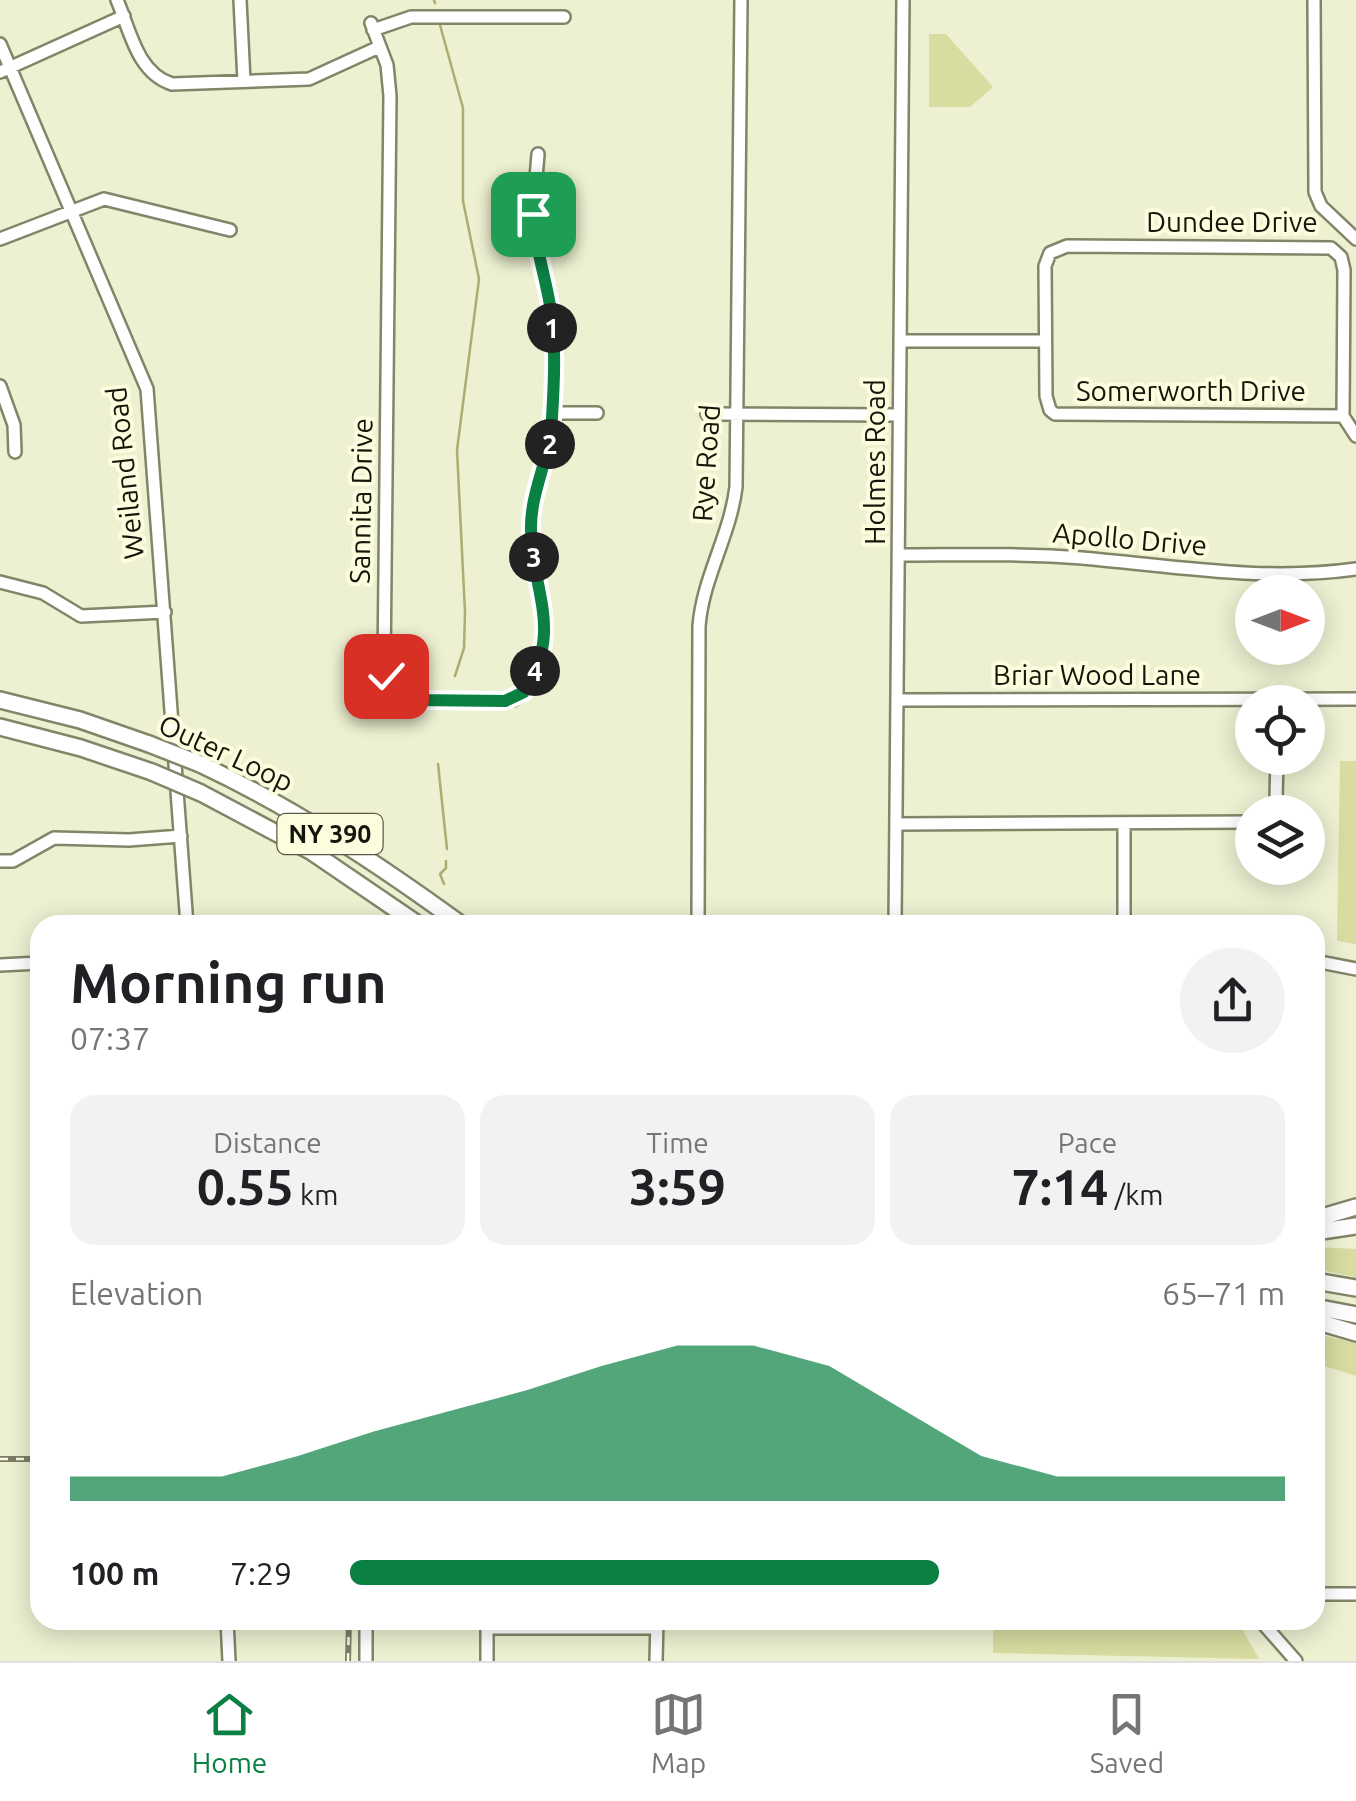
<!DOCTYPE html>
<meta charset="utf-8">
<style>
:root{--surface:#fff;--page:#f2f2f2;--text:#202124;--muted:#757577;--line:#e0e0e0;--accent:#0b8043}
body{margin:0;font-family:Ubuntu,sans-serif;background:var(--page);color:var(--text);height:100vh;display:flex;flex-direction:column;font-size:38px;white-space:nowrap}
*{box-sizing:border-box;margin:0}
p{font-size:32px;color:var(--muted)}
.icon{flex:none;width:55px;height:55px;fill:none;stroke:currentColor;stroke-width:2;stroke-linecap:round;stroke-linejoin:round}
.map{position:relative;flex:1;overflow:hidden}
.panel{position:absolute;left:30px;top:915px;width:1295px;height:715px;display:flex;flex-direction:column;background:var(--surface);border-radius:30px;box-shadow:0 5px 25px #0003}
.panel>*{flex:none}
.needle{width:65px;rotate:90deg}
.fabs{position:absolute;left:1235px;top:575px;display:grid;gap:20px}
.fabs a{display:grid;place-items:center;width:90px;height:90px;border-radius:50%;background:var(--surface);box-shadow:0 5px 25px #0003;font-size:50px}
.pin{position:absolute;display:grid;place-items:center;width:85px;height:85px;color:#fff;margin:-42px;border-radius:20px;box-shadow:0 5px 15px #0006}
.km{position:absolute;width:50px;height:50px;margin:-25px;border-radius:50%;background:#222;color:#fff;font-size:28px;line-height:50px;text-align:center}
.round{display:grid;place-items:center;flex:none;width:105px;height:105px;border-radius:52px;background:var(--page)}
.head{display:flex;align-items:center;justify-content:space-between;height:170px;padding:0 40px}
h1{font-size:55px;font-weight:700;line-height:75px}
.stats{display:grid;grid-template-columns:repeat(3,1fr);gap:15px;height:170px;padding:10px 40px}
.stats div{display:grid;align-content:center;border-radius:25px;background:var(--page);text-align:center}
.stats b{font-size:50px;font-weight:700}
.stats small{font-size:28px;font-weight:400}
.stats p{font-size:28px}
.chart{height:280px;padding:20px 40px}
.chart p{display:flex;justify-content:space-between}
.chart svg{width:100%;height:180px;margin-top:10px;fill:var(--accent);opacity:.7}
ul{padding:0 40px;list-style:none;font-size:32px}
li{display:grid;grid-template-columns:160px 120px 1fr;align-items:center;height:75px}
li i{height:25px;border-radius:12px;background:var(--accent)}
.tab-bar{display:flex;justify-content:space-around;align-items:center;height:140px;border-top:2px solid var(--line);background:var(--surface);font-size:28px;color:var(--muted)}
.tab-bar a{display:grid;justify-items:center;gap:5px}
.tab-bar .selected{color:var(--accent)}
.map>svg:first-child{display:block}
</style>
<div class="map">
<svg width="1356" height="1661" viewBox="0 0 1356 1661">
<rect width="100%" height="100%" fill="#edf0d1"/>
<path fill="#d8dca1" d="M929,34h17l47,53 -23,20h-41z
M1340,761h16v183l-19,-3z
M1315,1247l41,2v28l-41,-8z
M1315,1334l41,9v33l-41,-13z
M993,1620h244l22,39 -266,-6z"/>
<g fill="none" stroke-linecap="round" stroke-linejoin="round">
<path stroke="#aaae70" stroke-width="2.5" d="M434,0l1,3
M440,25l23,83v93l16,78 -22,171 8,162 -1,36 -9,28
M438,764l9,85
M444,884l-4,-10 6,-6v-7"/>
<g stroke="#838569" stroke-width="16">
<path id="minor" d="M117,0c13,30 20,73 55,84l137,-5 70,-32
M240,0l4,81
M1314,0l1,192 6,14 35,33
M371,23l16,42 3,31 -6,571 7,23 22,10h100l11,-7 15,-31 6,-45 -14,-84 4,-40 15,-50 3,-30 -1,-95 -17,-78 -2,-26 5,-60
M373,30l38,-13h153
M0,44l147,345 40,536
M0,72l124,-56
M0,239l104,-40 126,31
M901,341h144
M0,386l14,39 1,27
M553,413h44
M707,414l192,1
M1343,416l1,-146 -3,-13 -10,-9 -264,-2 -17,7 -5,13 1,130 4,14 5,4 288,2 13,20
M899,555c61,0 123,-2 183,3 92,8 182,24 274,11
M0,582l43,11 38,23 84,-4
M899,700l457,-1
M1268,812l8,-13 1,-41
M898,824l354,-2
M1124,824v101
M0,861h13l41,-23 75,2 52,-4
M698,925l1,-299c4,-49 31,-90 37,-139l5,-487
M895,925l8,-925
M1315,961l41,8
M0,965l40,-2
M1315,1594h41
M227,1620l2,41
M487,1620v41
M1260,1620l36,41
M487,1628h170
M366,1661v-41
M656,1661l1,-41"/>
</g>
<g stroke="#838569" stroke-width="20">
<path id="highway" d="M0,700l80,20 69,24
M0,727l81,21 71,24
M200,764c94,44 178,100 262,161
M201,793l111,59 107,73
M1315,1219l41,-12
M1315,1232l41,-6
M1315,1281l41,7
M1315,1307l41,8
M1315,1321l41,12"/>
</g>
<use href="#minor" stroke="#fff" stroke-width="11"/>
<use href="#highway" stroke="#fff" stroke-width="15"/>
<g stroke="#7c7d69" stroke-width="6">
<path id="rail" d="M0,1459h40
M348,1661l1,-41"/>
</g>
<use href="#rail" stroke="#fbfdde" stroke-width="2.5" stroke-dasharray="8" stroke-linecap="butt"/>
<g stroke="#838569" stroke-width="20" stroke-linecap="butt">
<path id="highway-bridge" d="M149,744l51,20
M152,772l49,21"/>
</g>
<use href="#highway-bridge" stroke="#fff" stroke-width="15"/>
</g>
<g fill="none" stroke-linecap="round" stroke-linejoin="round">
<g stroke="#fff" stroke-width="20">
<path id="route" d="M386,676l6,14 21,10 92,1 19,-9c40,-62 8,-100 7,-162 -1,-39 20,-73 21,-112 2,-34 4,-72 -1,-107 -5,-33 -16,-63 -18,-97"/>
</g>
<use href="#route" stroke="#0b8043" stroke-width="12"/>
</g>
<g text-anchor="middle" stroke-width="8" stroke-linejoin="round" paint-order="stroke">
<rect fill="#fbfdde" stroke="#5a5b4a" stroke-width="2.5" x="277.5" y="814" width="105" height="40" rx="8"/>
<g font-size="25" font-weight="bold" fill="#15160b">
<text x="330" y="843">NY 390</text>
</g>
<g font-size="28" fill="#15160b" stroke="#fbfdde">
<text x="1232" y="232">Dundee Drive</text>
<text x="1191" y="401">Somerworth Drive</text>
<text transform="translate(875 462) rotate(-90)" y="10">Holmes Road</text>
<text transform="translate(706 463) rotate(-86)" y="10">Rye Road</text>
<text transform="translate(125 473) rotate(-96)" y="10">Weiland Road</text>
<text transform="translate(361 501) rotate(-89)" y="10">Sannita Drive</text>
<text transform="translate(1130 539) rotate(5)" y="10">Apollo Drive</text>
<text x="1097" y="685">Briar Wood Lane</text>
<text transform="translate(226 753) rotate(25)" y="10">Outer Loop</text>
</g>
</g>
</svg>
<div class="fabs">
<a><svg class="needle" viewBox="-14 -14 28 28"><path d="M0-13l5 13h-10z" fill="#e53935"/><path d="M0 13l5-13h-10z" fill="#757577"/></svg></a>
<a><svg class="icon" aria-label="locate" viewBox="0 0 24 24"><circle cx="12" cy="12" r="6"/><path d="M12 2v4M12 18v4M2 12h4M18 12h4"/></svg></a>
<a><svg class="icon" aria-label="layers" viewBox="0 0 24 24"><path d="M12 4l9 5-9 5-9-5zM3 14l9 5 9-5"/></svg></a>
</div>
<div class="pin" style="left:533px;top:214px;background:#1e9e55"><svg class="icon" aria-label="arrive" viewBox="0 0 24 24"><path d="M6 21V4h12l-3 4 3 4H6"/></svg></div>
<div class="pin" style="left:386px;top:676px;background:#d93025"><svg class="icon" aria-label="check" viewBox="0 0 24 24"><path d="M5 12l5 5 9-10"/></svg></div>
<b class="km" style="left:552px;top:328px">1</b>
<b class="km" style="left:550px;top:444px">2</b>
<b class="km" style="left:534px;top:557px">3</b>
<b class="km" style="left:535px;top:671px">4</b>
<section class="panel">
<div class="head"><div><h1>Morning run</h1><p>07:37</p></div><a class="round"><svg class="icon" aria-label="share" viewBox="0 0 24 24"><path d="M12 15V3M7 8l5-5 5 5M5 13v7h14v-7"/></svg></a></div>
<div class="stats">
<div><p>Distance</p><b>0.55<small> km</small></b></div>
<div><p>Time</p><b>3:59</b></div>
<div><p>Pace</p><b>7:14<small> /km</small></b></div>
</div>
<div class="chart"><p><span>Elevation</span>65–71 m</p>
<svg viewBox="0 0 160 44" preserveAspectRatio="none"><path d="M0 44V38L10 38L20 38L30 33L40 27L50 22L60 17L70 11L80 6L90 6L100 11L110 22L120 33L130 38L140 38L150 38L160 38V44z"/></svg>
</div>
<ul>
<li><b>100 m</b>7:29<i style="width:63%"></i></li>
</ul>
</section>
</div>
<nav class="tab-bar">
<a class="selected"><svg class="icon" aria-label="home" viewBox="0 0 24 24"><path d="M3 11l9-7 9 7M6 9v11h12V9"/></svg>Home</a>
<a><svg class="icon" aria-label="map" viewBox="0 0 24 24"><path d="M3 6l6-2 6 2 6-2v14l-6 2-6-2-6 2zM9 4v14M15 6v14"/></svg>Map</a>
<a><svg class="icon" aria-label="saved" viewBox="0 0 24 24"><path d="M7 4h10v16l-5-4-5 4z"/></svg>Saved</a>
</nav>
